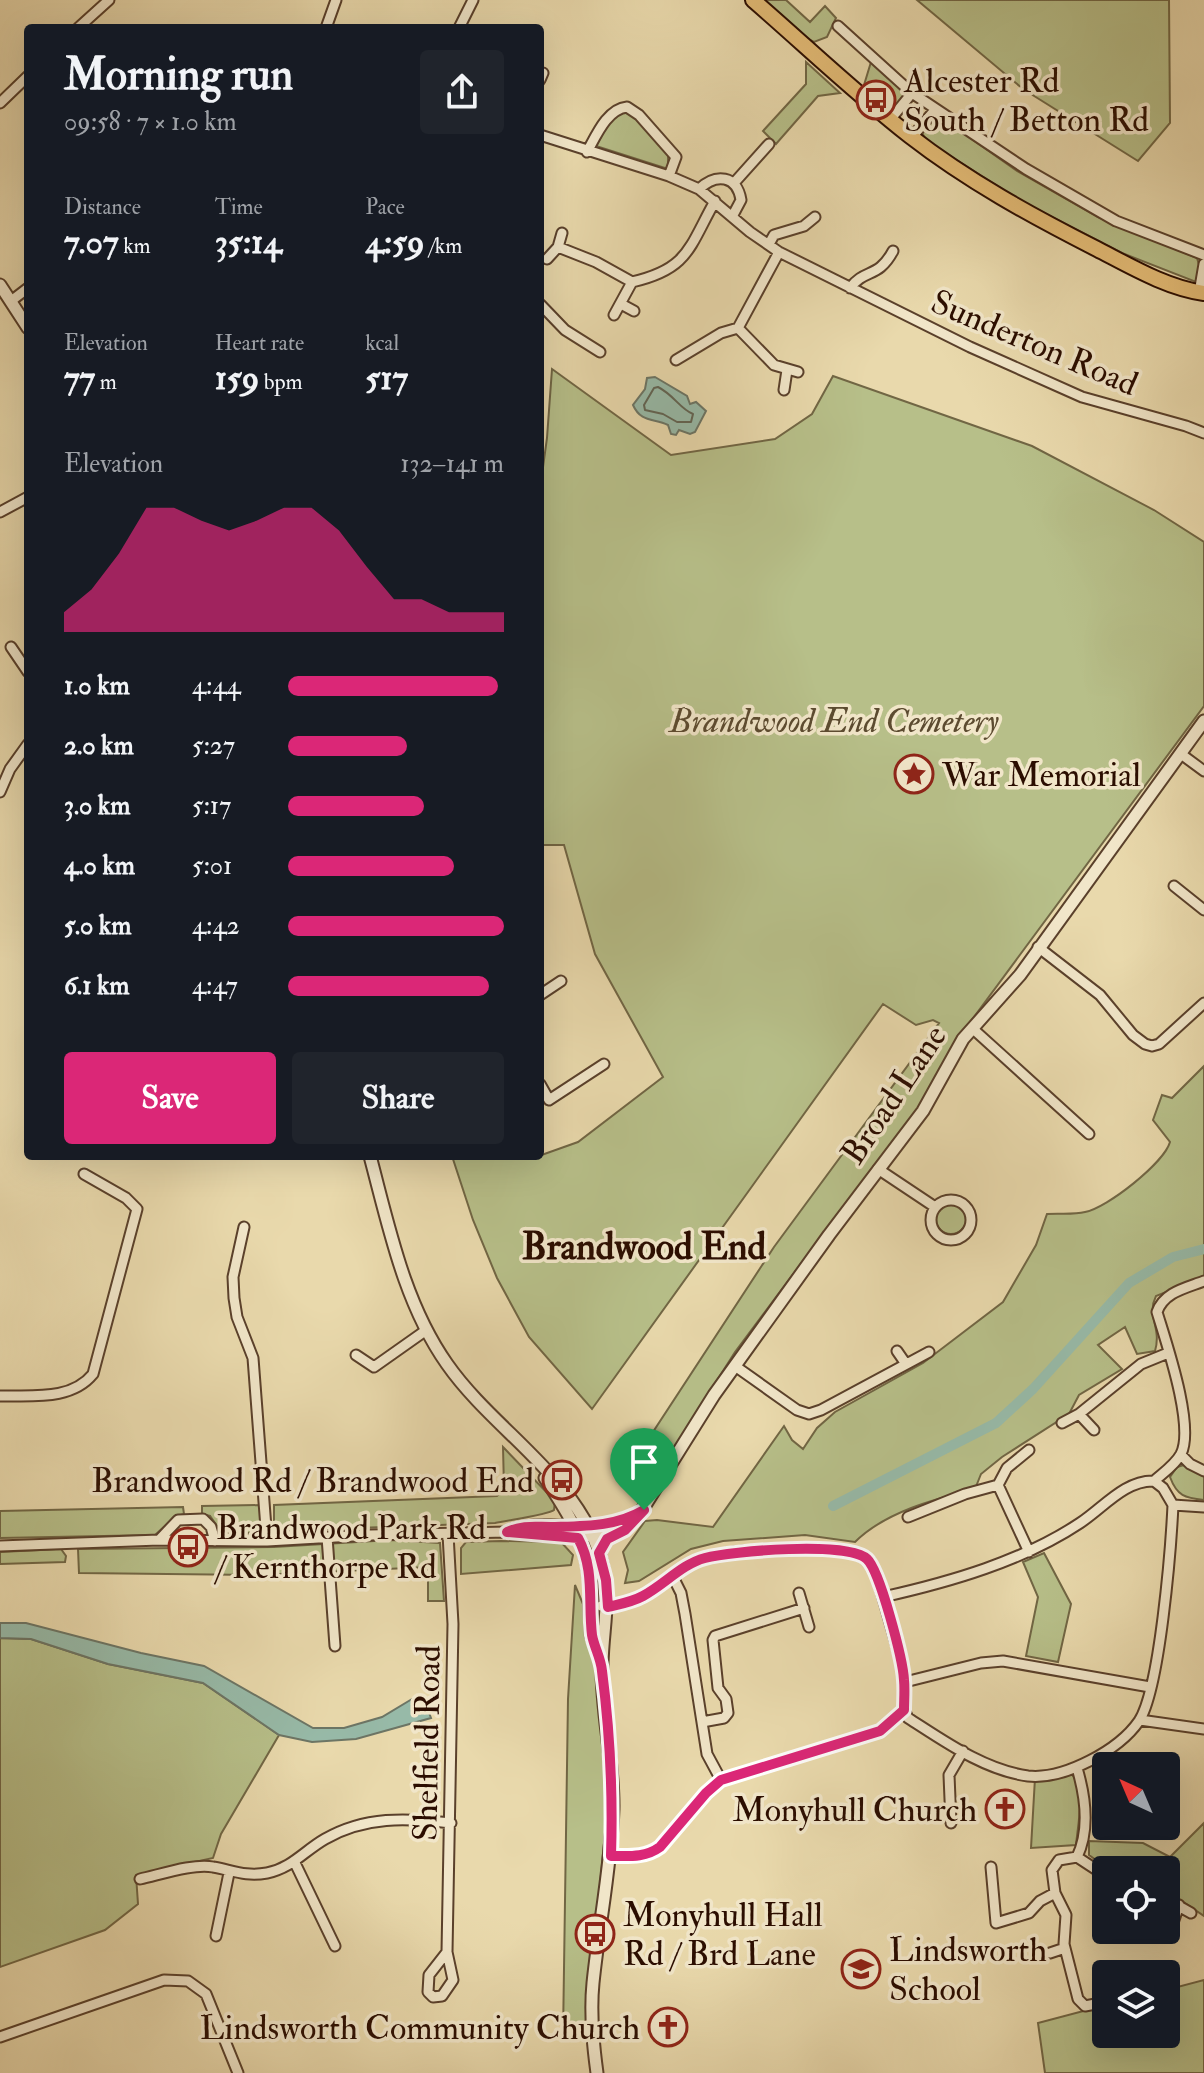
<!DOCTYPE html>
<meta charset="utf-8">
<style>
:root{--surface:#171b24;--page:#20242c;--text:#f1f3f6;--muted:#9ea1a6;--accent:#db2777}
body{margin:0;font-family:"IM FELL Double Pica",serif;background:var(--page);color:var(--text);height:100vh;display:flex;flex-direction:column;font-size:30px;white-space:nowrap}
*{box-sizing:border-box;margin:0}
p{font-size:26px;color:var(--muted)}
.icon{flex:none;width:44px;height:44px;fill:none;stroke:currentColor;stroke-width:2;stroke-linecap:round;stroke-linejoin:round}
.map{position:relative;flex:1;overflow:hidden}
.panel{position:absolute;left:24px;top:24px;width:520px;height:1136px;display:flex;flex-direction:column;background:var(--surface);border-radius:8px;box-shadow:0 8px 32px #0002}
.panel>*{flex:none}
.needle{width:52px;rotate:316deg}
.fabs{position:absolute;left:1092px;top:1752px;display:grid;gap:16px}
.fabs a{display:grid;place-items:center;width:88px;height:88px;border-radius:8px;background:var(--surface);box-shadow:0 8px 32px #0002;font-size:40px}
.pin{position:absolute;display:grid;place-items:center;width:68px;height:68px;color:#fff;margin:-82px -34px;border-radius:50% 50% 50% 0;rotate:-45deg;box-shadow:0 0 8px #0007}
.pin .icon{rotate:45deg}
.round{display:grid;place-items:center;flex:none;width:84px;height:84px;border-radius:8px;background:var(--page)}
.overview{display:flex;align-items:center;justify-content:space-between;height:136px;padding:0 40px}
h1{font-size:44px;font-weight:700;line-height:60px}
.stats{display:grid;grid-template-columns:repeat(3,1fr);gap:12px;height:136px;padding:8px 40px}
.stats div{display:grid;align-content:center}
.stats b{font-size:34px;font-weight:700}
.stats small{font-size:22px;font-weight:400}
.stats p{font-size:22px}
.chart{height:224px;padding:16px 40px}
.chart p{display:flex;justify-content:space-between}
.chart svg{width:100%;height:144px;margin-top:8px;fill:var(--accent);opacity:.7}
.action{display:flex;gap:16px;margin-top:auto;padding:16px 40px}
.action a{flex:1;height:92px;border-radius:8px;background:var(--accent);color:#fff;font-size:32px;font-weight:700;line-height:92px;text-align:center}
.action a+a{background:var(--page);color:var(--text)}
ul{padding:0 40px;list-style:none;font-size:26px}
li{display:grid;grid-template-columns:128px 96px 1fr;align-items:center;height:60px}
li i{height:20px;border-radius:10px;background:var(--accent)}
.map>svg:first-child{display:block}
</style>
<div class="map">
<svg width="1204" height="2073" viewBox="0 0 1204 2073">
<rect width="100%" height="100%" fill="#e9d9ac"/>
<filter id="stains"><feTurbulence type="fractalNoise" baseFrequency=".0025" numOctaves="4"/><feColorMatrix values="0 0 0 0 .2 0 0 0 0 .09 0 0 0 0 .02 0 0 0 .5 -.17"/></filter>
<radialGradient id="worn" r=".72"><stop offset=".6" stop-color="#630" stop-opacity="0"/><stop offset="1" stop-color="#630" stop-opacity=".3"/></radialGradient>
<path fill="#b7bf89" stroke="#716644" stroke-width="2" d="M762,0h24l24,22 15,-16 11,12 -9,19 -13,5 -10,-5z
M917,0h252l1,123 -32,38 -115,-72z
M806,62l34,31 -22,3 -42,48 -13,-13 43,-47z
M871,62l28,23 5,11 -4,7 -6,4 -28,-19 -2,-3z
M621,111c19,3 35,29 47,43v15l-72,-23 11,-20z
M937,119l12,4 68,48 81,46 99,41 3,10 -4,14 -74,-29 -101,-52 -94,-60 -5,-8 4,-7z
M552,369l119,86 104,-16 37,-25 21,-38 199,70 122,64 50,32v164l-250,338 -38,71 -72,91 -109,146 -78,123 -23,-14 140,-214 165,-224 -6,-3 -17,5 -33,-21 -291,405 -63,-72 -32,-59 -24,-58 -21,-64 84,1 42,-15 85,-65 -68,-123 -31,-109h-24v-356l7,-51z
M1204,1066v211l-48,19c-10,20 6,31 -1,55l-18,3 -12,-27 -27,18 24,24 -43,26 -10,19 -67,43 -21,17 -6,15c-40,10 -90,23 -120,53l-50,-7 -82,6 -32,8 -52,32 -14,2 3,-13 -5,-18 22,-31 12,-1 56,7 71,-101 8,14 11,9 14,-21 18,-16 88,-49 80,-61 33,-57 11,-31c12,-1 26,1 38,-2 22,-4 79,-49 85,-70l-17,-22 9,-25 10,3z
M936 1219a15 15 0 1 1 30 0a15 15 0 1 1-30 0Z
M503,1447l52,54 -1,9c-6,5 -46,10 -59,13l-221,8v-26l223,-9 7,-8z
M1184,1465l20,10v25c-19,-2 -27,-4 -34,-23l7,-10z
M263,1505c-1,33 -13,29 -41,28l-12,-17 -8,-2v-8z
M183,1507l1,7 -9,3 -20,18 -155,3v-27z
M391,1540l49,3 4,58h-16v-34l-170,8 -179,-2 -1,-24 196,-2z
M501,1541l60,1 12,13 -2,10 -110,9v-26l5,-6z
M61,1549l5,7 -1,6 -65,2v-12z
M1044,1553l27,51 -13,58 -32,-6 12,-59 -15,-35z
M575,1585l8,19 2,33 13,35 9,139 -21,222 -23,3 5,-337z
M0,1638l31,1 77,25 95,19 76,52 -58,99 -8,24 -77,17 2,29 -33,26 -105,37z
M1071,1773c15,18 7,50 5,72l-45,3 4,-70z
M1204,1823v93l-31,-21 -7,-1v-24h-56l-21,-15v-14l54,2 27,14z
M1204,1980v93h-159l-7,-50 68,-18v29h60v-44z"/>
<path fill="#97baa8" stroke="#6c7565" stroke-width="2" d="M655,377l32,19 3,8 6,-2 10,9 -11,21 -5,2 -11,-4 -3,5 -5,-1 -3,-9c-14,-7 -27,-2 -35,-20l12,-16 2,-11z
M0,1623h26l115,30 63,13 109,62h31l38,-11 35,-21 7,3 7,19 -75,21 -44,3 -33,-7 -76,-52 -95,-19 -77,-25 -31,-1z"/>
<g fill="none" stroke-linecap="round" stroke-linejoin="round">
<path stroke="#616454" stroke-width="2" d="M658,387c16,8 22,22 35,27l-2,8h-14l-14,-8 -18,-4 -1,-5 10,-17z"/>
<path stroke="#97baa8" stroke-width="10" d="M833,1506l163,-83 37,-34 96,-106 44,-26 31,-8"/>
<g stroke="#5a402b" stroke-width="13">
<path id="minor" d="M838,26l74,67 114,76 90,52 88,34
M78,28l31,-28
M326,28l10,-28
M459,28l14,-28
M540,80l3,-7
M0,103l28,-27
M890,120l22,-27
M540,135l129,41 30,13 51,43 29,20 191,95 112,50 104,29 18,7
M912,137l23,-27
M587,152c9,-16 20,-43 40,-45l12,8 37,42 -7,19
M734,183l35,-39
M699,189c17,-16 38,-14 42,11l-8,15
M769,244l5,-9 30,-9 11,-9
M558,247l38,15 36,20c57,-13 57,-35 83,-81
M779,252l-41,76 36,37 24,7
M547,259l11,-12 4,-14
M850,288c15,-20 28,-9 43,-37
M1199,293l5,-29
M11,301l17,-13
M540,304l25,26 35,22
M621,304l13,7
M614,315l18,-33
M676,360l45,-27 17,-5
M784,390l3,-20
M0,512l28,-15
M11,647l17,25
M1181,754l23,17
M0,792l10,-23 18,-25
M1174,886l30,24
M1038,947l62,48 33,40 12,9 7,2 7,-2 45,-41
M540,995l21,-14
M972,1028l117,106
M540,1084l9,16 55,-36
M878,1169l57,38
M931 1220a20 20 0 1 1 40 0a20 20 0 1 1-40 0Z
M244,1227l-11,50 1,21 3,19 16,41 14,183
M897,1351l9,13
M356,1355l18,12 51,-36
M735,1366l62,44 12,4 12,-4 108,-58
M0,1396c32,-1 71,5 93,-22l44,-165 -11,-11 -42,-24
M1079,1414l15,16
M1062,1423l17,-9 62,-50 27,-11
M1181,1455l9,9 14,7
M1154,1481c9,-8 21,-16 27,-27 14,-28 -15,-112 -24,-142 7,-20 29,-24 47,-31
M998,1485l9,-17 22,-18
M1173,1505l31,2
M908,1517l57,-23 33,-9 31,67
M327,1537l8,109
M159,1540l19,-20 25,-1 8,8 4,14
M0,1546l159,-6 108,1 103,-6 137,-3 71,6
M673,1577l8,16 4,21 22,140 14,26
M799,1593l10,34
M883,1597c67,-15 140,-36 197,-74 23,-15 45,-43 74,-42l9,7 10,17
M601,1606c40,4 65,-33 99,-46 37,-14 116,-13 155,-7l15,8 9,23 22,77 4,21 -1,28 -24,21 -159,49 -15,13 -46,54c-15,11 -32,9 -49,9
M905,1682l76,-19 22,-2 147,26
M904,1710l4,8c36,23 76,52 120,58 36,4 91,-26 111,-55 21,-32 32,-174 34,-216
M1140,1720l64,9
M702,1722l22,-4 4,-5 -2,-14 -8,-11 -5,-48 2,-4 89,-28
M1077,1768c8,27 13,62 0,89
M951,1823l-2,-48 14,-24
M1077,1857l-18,3 -7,10 3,23 11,22 -2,29 14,55 7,7 21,-4
M1077,1857l29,19
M295,1863l40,83
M991,1867l5,56 33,-10 11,-12 15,-8
M140,1879c19,-4 54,-16 73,-12 19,3 32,10 54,6 25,-5 37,-22 58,-34 40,-23 81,-21 126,-16
M1166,1899l25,14
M1174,1920l5,-15
M216,1936l13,-63
M447,1952l6,28 -11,16 -9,1 -5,-5 1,-17 18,-23 6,-328 -5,-90
M1050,1953l15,-5
M0,2037l164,-57 24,1 18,13 32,79"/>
</g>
<g stroke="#5a402b" stroke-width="15">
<path id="tertiary" d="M0,285l28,43
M370,1156c19,71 34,147 77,208 46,66 130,113 153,192 12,42 3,67 2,108 -1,48 12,96 11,145 -2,58 -14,115 -20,174 -3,29 0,61 4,90
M545,1478c17,26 36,54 42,85 7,31 3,63 12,94
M507,1532c32,-14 72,1 106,-9
M578,1538l44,-10 15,-10 77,-123 115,-160 94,-124 40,-72 57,-64 184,-254"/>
</g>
<g stroke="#2b0d00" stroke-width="18">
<path id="trunk" d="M753,0c52,45 102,93 157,136 58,45 122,80 187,113 33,17 70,39 107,44"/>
</g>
<use href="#minor" stroke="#f1e6c9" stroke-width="9"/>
<use href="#tertiary" stroke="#f1e6c9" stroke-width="11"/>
<use href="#trunk" stroke="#e4bc76" stroke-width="14"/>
</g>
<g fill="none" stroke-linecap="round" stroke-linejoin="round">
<g stroke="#fff" stroke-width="16">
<path id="route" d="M644,1510l-19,20 -18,9 -8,14 7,27 2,27c12,-3 24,-5 35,-11 21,-11 39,-32 62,-38 26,-7 143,-17 162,1 13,12 36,101 37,121 1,10 0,20 0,30l-24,21 -159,49 -15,13 -46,54c-15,11 -32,9 -49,9 2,-62 -1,-124 -9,-185 -1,-13 -8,-24 -10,-36 -4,-33 3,-66 -14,-97l-71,-6c16,-7 27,-5 44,-5 33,-1 64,0 93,-17z"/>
</g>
<use href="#route" stroke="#db2777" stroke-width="10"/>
</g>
<defs>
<g id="bus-ring" transform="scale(2)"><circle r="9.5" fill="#f1e6c9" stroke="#8f2418" stroke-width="1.5"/><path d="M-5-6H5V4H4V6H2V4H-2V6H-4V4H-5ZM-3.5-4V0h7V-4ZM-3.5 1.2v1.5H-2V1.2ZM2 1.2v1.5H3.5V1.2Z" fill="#8f2418"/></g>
<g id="sight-ring" transform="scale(2)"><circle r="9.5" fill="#f1e6c9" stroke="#8f2418" stroke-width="1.5"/><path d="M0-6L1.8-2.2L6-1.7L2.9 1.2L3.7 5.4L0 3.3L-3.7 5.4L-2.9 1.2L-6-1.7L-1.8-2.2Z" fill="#8f2418"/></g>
<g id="church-ring" transform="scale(2)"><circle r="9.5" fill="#f1e6c9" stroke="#8f2418" stroke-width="1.5"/><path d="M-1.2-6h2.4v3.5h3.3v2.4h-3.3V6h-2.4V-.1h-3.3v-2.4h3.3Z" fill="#8f2418"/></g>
<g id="school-ring" transform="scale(2)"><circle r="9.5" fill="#f1e6c9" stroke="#8f2418" stroke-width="1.5"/><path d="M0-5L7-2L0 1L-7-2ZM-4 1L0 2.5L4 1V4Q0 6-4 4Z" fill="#8f2418"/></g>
</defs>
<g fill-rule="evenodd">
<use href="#bus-ring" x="876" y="100"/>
<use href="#sight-ring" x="914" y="774"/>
<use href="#bus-ring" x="562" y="1480"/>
<use href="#bus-ring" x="188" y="1547"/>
<use href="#church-ring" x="1005" y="1809"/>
<use href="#bus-ring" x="595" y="1934"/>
<use href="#school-ring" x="861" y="1969"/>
<use href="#church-ring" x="668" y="2027"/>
</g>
<g text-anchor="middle" stroke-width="7" stroke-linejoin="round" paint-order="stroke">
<g font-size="34" fill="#2b0d00" stroke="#f1e6c9" text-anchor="start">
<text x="904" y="92">Alcester Rd<tspan x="904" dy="39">South / Betton Rd</tspan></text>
<text x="942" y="786">War Memorial</text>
<text x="534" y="1492" text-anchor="end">Brandwood Rd / Brandwood End</text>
<text x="216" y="1539">Brandwood Park Rd<tspan x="216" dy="39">/ Kernthorpe Rd</tspan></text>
<text x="977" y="1821" text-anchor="end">Monyhull Church</text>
<text x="623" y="1926">Monyhull Hall<tspan x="623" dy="39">Rd / Brd Lane</tspan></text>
<text x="889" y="1961">Lindsworth<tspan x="889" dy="39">School</tspan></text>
<text x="640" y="2039" text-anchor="end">Lindsworth Community Church</text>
</g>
<g font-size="34" fill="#2b0d00" stroke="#f1e6c9">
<text transform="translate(1035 342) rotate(23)" y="12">Sunderton Road</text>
<text transform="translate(893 1094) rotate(-56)" y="12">Broad Lane</text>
<text transform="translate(426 1743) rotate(-89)" y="12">Shelfield Road</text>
</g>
<g font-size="34" font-style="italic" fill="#5c4b30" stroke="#f1e6c9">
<text x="834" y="732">Brandwood End Cemetery</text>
</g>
<g font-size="38" font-weight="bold" fill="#2b0d00" stroke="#f1e6c9">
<text x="644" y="1259">Brandwood End</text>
</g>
</g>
<rect width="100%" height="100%" filter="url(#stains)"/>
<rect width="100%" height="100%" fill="url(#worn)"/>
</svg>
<div class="fabs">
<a><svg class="needle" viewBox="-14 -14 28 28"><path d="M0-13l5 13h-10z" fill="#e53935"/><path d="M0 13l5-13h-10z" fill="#9ea1a6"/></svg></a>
<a><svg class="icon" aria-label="locate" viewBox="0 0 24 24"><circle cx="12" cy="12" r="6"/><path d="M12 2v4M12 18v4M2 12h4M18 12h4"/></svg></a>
<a><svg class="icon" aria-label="layers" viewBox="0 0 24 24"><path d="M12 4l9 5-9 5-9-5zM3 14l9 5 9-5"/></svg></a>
</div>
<div class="pin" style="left:644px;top:1510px;background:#1e9e55"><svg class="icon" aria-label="arrive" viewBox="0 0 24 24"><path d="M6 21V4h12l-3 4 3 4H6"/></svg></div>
<section class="panel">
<div class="overview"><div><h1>Morning run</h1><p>09:58 · 7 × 1.0 km</p></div><a class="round"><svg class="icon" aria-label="share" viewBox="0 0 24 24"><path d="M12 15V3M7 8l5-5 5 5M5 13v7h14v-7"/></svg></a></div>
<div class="stats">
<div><p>Distance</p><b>7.07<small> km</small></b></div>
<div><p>Time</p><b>35:14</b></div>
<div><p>Pace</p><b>4:59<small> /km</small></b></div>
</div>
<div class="stats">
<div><p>Elevation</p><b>77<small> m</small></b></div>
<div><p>Heart rate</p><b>159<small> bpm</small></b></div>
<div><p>kcal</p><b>517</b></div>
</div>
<div class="chart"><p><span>Elevation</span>132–141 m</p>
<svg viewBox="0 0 160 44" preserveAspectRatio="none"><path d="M0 44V38L10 31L20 20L30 6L40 6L50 10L60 13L70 10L80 6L90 6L100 13L110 24L120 34L130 34L140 38L150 38L160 38V44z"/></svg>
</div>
<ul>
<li><b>1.0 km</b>4:44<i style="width:97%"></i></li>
<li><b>2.0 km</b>5:27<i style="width:55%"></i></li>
<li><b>3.0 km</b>5:17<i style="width:63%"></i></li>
<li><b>4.0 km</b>5:01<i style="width:77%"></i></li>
<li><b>5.0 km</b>4:42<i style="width:100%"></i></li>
<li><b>6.1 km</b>4:47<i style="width:93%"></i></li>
</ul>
<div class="action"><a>Save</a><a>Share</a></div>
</section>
</div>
